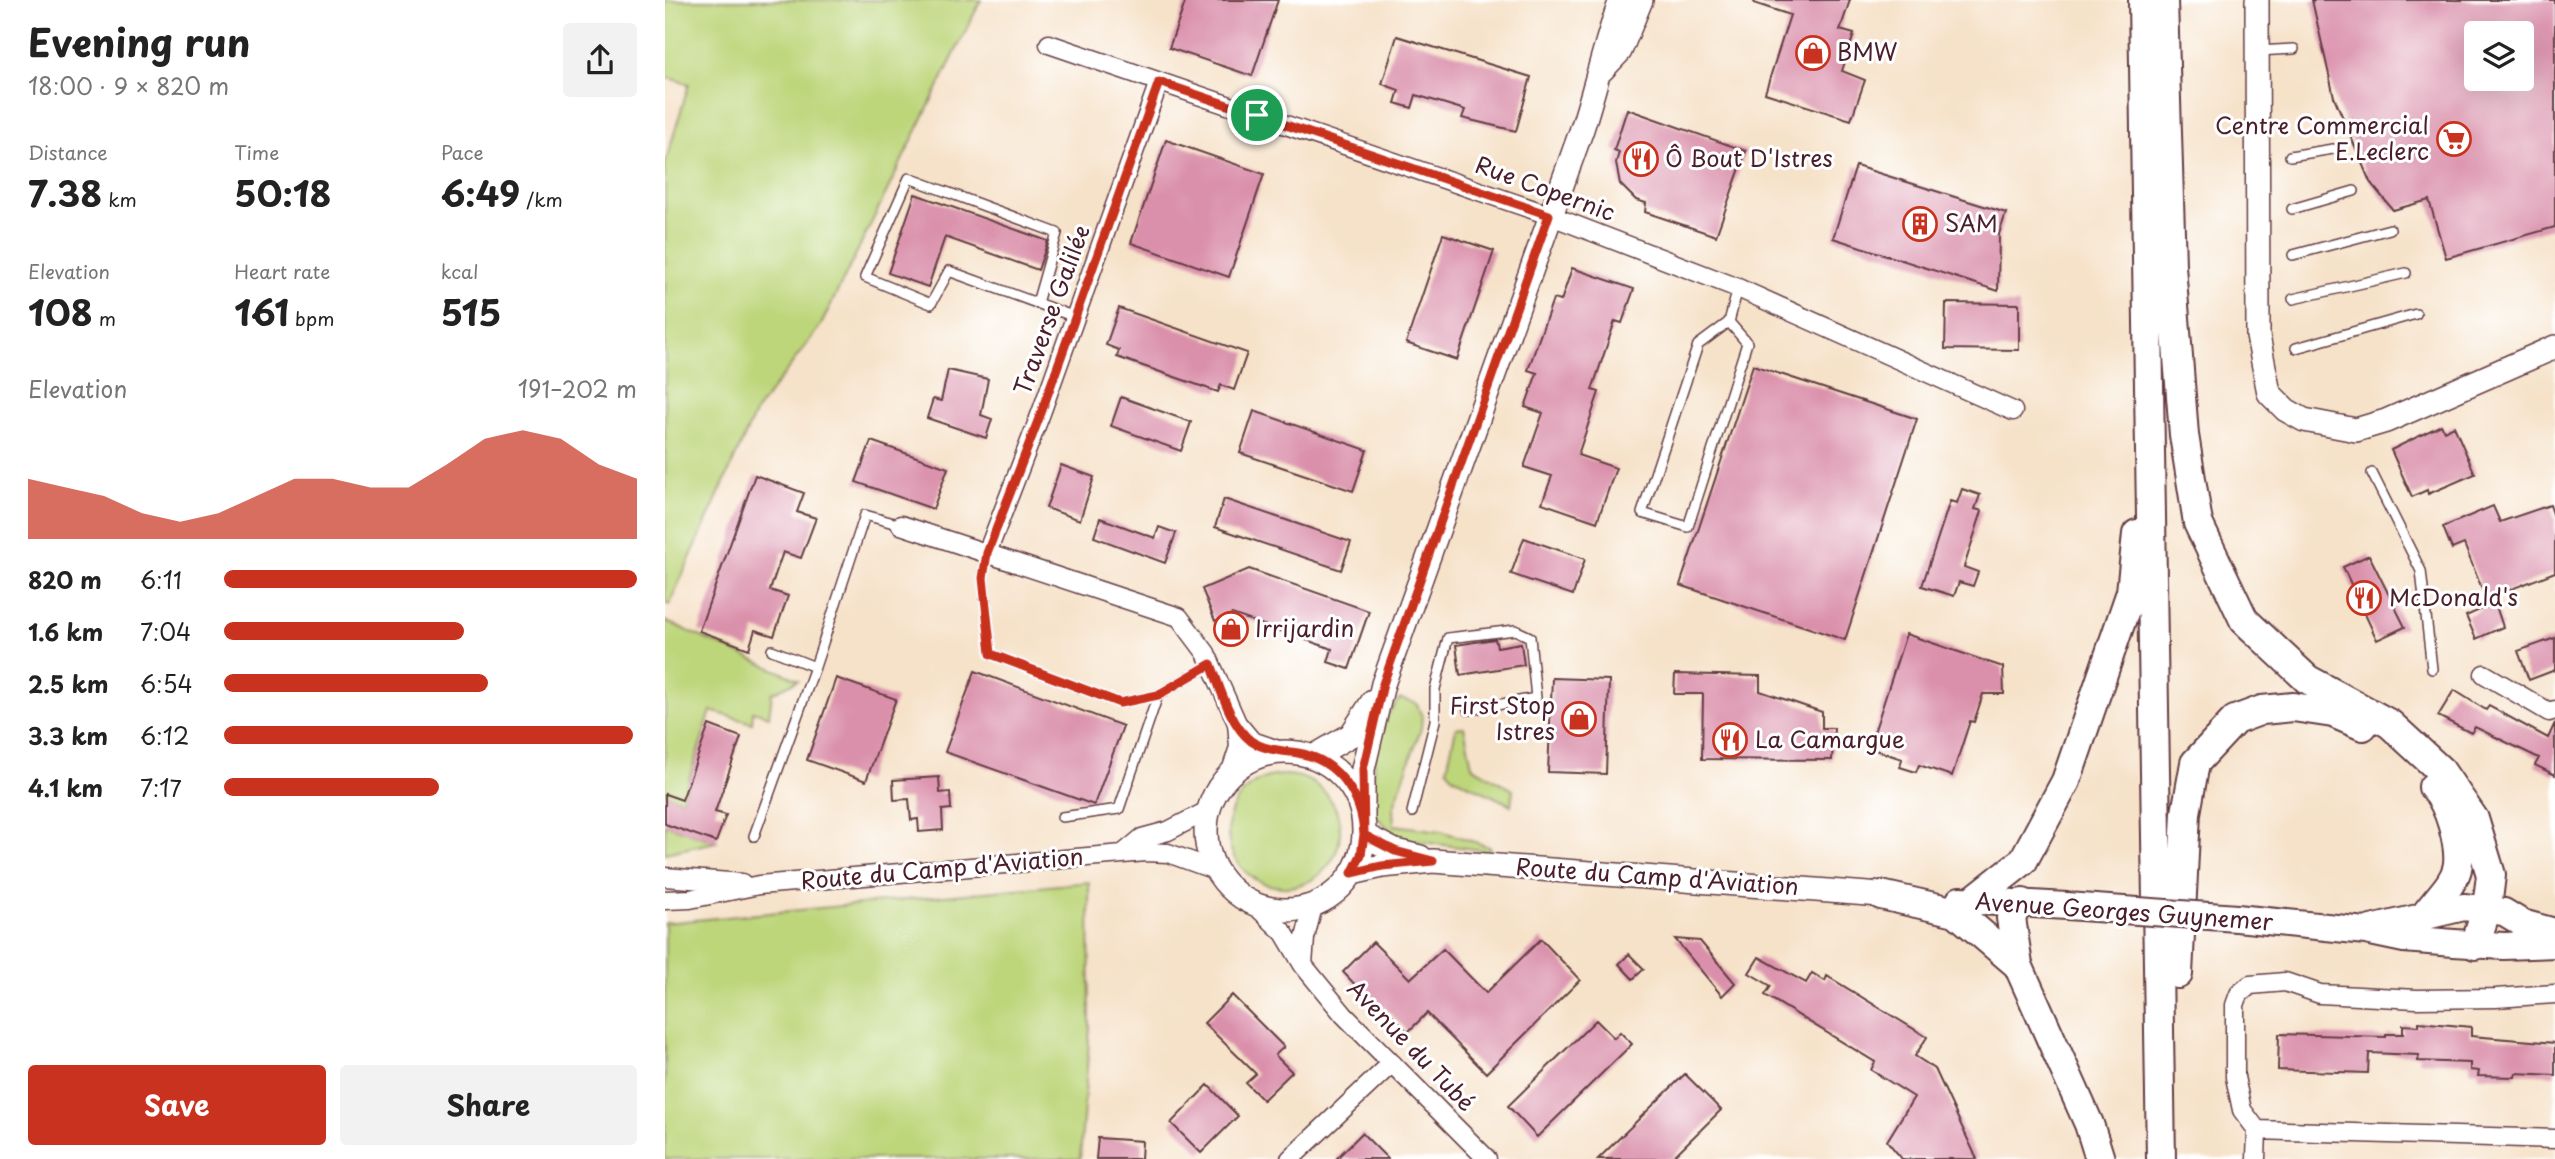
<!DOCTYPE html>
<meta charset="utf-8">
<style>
:root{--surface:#fff;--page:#f2f2f2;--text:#222;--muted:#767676;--accent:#c8321e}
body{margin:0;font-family:"Playpen Sans",sans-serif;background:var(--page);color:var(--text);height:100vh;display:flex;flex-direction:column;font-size:26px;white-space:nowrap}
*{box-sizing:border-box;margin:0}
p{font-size:23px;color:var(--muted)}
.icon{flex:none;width:38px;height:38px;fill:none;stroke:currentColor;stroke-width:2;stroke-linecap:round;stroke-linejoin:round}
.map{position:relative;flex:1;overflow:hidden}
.drawer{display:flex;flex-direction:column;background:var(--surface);width:665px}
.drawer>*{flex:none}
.buttons{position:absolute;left:1799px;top:21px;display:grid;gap:14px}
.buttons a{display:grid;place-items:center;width:70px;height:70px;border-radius:7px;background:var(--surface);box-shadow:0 7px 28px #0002;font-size:35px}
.pin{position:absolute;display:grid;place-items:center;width:60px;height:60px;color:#fff;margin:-30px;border:4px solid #fff;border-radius:50%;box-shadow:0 2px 7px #0007}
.round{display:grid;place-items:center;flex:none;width:74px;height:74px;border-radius:7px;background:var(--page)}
.head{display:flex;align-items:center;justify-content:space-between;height:119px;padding:0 28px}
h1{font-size:38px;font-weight:700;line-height:52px}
.stats{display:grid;grid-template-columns:repeat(3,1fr);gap:10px;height:119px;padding:7px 28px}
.stats div{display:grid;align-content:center}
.stats b{font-size:35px;font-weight:700}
.stats small{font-size:19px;font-weight:400}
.stats p{font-size:19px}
.chart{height:196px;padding:14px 28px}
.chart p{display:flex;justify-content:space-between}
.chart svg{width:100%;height:126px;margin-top:7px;fill:var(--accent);opacity:.7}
.cta{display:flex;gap:14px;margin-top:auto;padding:14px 28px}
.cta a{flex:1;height:80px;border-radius:7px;background:var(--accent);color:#fff;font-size:28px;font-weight:700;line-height:80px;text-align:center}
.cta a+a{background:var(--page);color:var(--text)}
ul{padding:0 28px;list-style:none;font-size:23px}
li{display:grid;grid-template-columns:112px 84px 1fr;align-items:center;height:52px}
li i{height:18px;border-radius:9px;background:var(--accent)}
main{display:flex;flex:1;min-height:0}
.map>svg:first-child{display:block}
</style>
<main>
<section class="drawer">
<div class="head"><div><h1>Evening run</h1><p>18:00 · 9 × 820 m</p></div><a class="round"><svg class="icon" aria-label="share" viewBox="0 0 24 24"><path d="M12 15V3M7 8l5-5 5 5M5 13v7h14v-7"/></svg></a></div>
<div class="stats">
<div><p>Distance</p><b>7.38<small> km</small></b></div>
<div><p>Time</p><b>50:18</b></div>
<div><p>Pace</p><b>6:49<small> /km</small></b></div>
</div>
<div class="stats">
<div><p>Elevation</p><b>108<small> m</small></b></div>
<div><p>Heart rate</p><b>161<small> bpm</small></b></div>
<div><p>kcal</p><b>515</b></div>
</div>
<div class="chart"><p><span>Elevation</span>191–202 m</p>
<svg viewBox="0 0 160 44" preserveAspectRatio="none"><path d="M0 44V23L10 26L20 29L30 35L40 38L50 35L60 29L70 23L80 23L90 26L100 26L110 18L120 9L130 6L140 9L150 18L160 23V44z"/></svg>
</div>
<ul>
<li><b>820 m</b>6:11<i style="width:100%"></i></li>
<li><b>1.6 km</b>7:04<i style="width:58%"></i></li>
<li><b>2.5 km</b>6:54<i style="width:64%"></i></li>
<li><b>3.3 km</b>6:12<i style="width:99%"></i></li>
<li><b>4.1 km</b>7:17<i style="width:52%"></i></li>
</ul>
<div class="cta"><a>Save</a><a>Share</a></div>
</section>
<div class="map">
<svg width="1890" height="1159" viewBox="0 0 1890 1159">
<rect width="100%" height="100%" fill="#fff"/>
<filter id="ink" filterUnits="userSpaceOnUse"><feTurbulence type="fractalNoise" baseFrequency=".0143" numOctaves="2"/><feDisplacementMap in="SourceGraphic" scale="14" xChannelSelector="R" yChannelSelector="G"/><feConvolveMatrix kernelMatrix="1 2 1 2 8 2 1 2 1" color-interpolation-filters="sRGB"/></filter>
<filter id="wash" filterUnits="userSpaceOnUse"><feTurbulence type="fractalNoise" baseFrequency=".00686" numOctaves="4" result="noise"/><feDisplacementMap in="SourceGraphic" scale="28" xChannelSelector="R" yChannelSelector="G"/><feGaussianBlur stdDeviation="1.57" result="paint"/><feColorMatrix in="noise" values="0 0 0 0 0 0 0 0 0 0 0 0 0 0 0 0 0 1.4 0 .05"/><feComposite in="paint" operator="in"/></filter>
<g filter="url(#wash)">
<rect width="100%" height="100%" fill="#f6e2c9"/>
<path fill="#bdd67a" stroke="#847a52" stroke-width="2" d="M0,0h316l-160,325 -65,86 -87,194 -4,-2v-439l24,-80 -24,-7z
M0,621l134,59 -27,13 -3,23 -16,-5 -1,12 -41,-12 -29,89 -17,-6z
M735,699l16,4 6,13 -1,12 -28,81 1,16 47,6 49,16 -2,4 -87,-12 -27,-24c-1,-39 -4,-86 26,-116z
M799,727l8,39 41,24 -2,15 -58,-28 -6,-8 9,-41z
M563 831a56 56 0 1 1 112 0a56 56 0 1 1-112 0Z
M0,824l51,18 -51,11z
M424,882l1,145 -10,132h-415v-236z"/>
<g id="blocks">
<path fill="#da90aa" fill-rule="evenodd" d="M521,0h92l-26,76 -83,-28z
M1090,0h95l-10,30 14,4 -12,37 23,9 -14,40 -86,-27 25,-78 -36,-12z
M1647,0h243v227l-109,31 -17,-58 -36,10 -23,-28 -36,-85zM1811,33h46v46h-46z
M732,36l134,41 -15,54 -54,-13 3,-8 -49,-15 -4,13 -17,-5 4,-13 -17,-6z
M962,109l119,42 -30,85 -71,-24 1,-9 -10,-3 -16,-16 -4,-21 3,-11 -5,-2z
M501,140l98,34 -35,103 -98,-34z
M1191,166l150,47 -7,21 -1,57 -165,-53z
M250,194l133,47 -10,29 -93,-33 -17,50 -40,-14z
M778,234l51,17 -37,109 -51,-17z
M907,268l62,21 -12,34 -7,-2 -23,69 7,2 -21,63 38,13 -19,54 -55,-19 10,-27 -28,-9 19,-54 -18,-6 12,-34 -9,-3 25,-71 8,2z
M1281,303l73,1v46l-74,-1z
M454,308l128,45 -13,37 -13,-5 -3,7 -101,-35 2,-7 -13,-5z
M1088,365l164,54 -72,221 -165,-55z
M283,370l40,9 -7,36 11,4 -6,19 -59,-20 6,-19 8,2z
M456,397l70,25 -10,29 -70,-25z
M589,411l113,39 -14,41 -113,-38z
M1776,425l3,6 10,-5 21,48 -47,20 -1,-4 -15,7 -21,-47z
M206,441l77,27 -15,41 -77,-27z
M396,465l33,12 -14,43 -34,-12z
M90,475l49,18 -7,19 19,6 -15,40 -18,-6 -13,38 18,6 -14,40 -19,-6 -6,19 -50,-18z
M1297,489l18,6 -5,14 7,2 -18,56 14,5 -5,14 -14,-4 -5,14 -32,-10 28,-85 7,2z
M559,499l127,43 -10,28 -126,-43z
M1885,505l5,15v52l-69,27 -22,-55 -12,5 -9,-22 50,-21 7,16z
M435,518l55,20 4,-11 17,6 -11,30 -71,-26z
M859,538l61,21 -12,36 -62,-21z
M1704,555l36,72 -28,13 -34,-73z
M584,569l120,42 -20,58 -21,-7 4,-13 -100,-35 -17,7 -13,-32z
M1830,603l8,24 -27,12 -10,-23z
M1241,634l97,33 1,27h-21l-9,28 -4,-1 -18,55 -33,-11 -3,7 -16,-5 2,-8 -33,-11z
M1890,638v32l-26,10 -11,-29z
M830,639l2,8 24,-4 3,22 -64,10 -4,-30z
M310,671l148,55 -29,79 -149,-53z
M1010,674l85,2v15l62,21v16h12l-2,32 -130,-1 1,-65h-29z
M171,678l60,21 -30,82 -59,-21z
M887,678l57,2 -3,94 -58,-2z
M1789,690l32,20 3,-4 59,32 7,-15v52l-20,-10 4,-7 -64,-31 -4,6 -33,-17z
M44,725l32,12 -26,75 11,3 -10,27 -51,-18v-30l17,6z
M274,777l1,16 10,-1 1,17 -9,1 1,20 -24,2 -1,-13 -7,1 -2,-21 -15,1 -1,-20z
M876,939l39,41 -94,93 -59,-60 -19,19 -25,-26 -4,4 -36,-38 30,-30 37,37 33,-30 43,44z
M1010,939l25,2 35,42 -13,13z
M964,954l15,15 -11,10 -14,-15z
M1094,957l47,26 6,-10 13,8 2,-5 100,61 -12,19 20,13 42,90h-75l-15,-18 27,-44 -43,-27 4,-8 -110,-67 6,-9 -22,-13z
M567,995l52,52 -9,8 17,17 -29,28 -17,-17 10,-9 -52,-51z
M931,1020l18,18 6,-6 12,12 -95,93 -29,-31z
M1754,1022l52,5v9l84,7v32l-39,-2 -1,4 -37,-1 1,-5 -9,-1v-7l-52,-2 1,-6 -50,-2 -1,20 -90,-3 1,-36 107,3v-3h17v-9l16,1z
M1020,1074l36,36 -50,49h-73z
M543,1085l30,31 -37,37 -30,-30z
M697,1133l26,26h-52z
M433,1138l44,3 -1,18h-45z"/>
</g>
</g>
<g filter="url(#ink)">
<use href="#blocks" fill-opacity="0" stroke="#643c43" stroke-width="2"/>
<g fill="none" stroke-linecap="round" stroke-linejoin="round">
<g stroke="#643c43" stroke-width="12">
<path id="service" d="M1592,51l37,-2
M1625,156l43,-7
M1627,209l62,-18
M1628,255l97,-26
M1628,299l113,-26
M372,303l20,-70 -148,-55 -44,99 66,27 18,-33 126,46
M1064,322l18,21 -59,184 -46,-14 56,-168 31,-23 9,-34
M1631,348l120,-34
M1707,473l49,98 11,98
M322,553l-4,24 8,77 129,49 38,-8 53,-31
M107,650l43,17
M747,812l23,-91v-32l13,-51 67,-8 15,7 6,61 -68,12
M397,817l57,-8 39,-114
M89,836l61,-169 50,-152 36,10"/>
</g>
<g stroke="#643c43" stroke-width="21">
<path id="minor" d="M384,44l500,171 189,73 275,123
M236,525l278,92 27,36 31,70
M322,553l54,-140 118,-331
M1819,674l65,38 6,-2
M565,774l9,-27 -2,-24 15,18 32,11
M459,853l18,-15 26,-7 39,-20
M0,877l77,6
M0,900l25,-1 69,-14 387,-33 22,1 47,17
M590,905l29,28 19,32 2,-27 8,-32
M638,965l41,50 143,144
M1592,1130l298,9
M625,1159l102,-96
M1591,1159l1,-29 -15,-20 -7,-33v-72l4,-11 11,-9 35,-3 35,12 97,5 79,-1 59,-4"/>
</g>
<g stroke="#643c43" stroke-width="26">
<path id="tertiary" d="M1592,0l1,336 11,57 17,17 18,10 52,10 30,-9 169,-74
M937,70l18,-19 21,-51
M541 831a79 79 0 1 1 158 0a79 79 0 1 1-158 0Z
M648,757l38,-22 22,-34
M698,817v-48l20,-85 199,-555c14,-43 23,-86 39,-129
M699,835l31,16 25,6
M687,873l30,-7 51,-5 448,34"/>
</g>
<g stroke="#643c43" stroke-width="30">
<path id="secondary" d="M1295,900l107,6
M1572,918l129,13 38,8 50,4 50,3 51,-2
M1706,929l93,-22 40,5 18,11 33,9"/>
</g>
<g stroke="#643c43" stroke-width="32">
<path id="primary" d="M1478,0l18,1159
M1498,0l8,266 13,169 14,88 46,97 63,59 83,45 51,47 33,48 17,56 -4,33 -12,37
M1216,895l75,17 62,53 71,159 11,35
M1307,901l51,-40 43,-80 65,-189 6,-58
M1761,914c29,-37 40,-40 27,-88 -4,-14 -10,-29 -20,-39
M1353,965l-7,-47 7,-14 5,-1
M1513,974l8,-161 9,-50 40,-43 27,-10 31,-3 40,6 30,13"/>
</g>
<use href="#service" stroke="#fff" stroke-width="9"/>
<use href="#minor" stroke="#fff" stroke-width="18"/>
<use href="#tertiary" stroke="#fff" stroke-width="23"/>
<use href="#secondary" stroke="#fff" stroke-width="26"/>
<use href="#primary" stroke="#fff" stroke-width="28"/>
<g stroke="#643c43" stroke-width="30" stroke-linecap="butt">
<path id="secondary-bridge" d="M1402,906l170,12"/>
</g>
<use href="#secondary-bridge" stroke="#fff" stroke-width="26"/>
</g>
</g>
<g fill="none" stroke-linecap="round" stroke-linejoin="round" filter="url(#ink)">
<g stroke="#fff" stroke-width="14">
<path id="route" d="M592,115l-98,-33 -118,331 -54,140 -4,25 8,76 129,49 38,-8 53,-31c9,23 19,61 40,77 13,9 33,10 47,12 41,7 64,44 66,82l31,16 38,10 -51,5 -30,7 9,-18 3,-20 -1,-66 20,-85 166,-469 -292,-100"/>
</g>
<use href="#route" stroke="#c8321e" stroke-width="9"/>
</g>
<defs>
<g id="shop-ring" transform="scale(1.75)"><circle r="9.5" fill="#fff" stroke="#c8321e" stroke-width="1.5"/><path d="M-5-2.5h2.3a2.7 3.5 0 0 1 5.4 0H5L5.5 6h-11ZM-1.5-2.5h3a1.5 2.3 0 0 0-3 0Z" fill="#c8321e"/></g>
<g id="supermarket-ring" transform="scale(1.75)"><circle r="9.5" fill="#fff" stroke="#c8321e" stroke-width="1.5"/><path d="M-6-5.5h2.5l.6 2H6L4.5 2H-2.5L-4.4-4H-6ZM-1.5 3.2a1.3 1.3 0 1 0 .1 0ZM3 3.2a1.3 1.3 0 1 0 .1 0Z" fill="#c8321e"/></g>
<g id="restaurant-ring" transform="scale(1.75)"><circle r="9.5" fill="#fff" stroke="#c8321e" stroke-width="1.5"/><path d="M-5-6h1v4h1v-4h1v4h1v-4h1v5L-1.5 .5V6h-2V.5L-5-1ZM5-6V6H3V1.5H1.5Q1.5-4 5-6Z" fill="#c8321e"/></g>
<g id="building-ring" transform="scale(1.75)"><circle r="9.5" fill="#fff" stroke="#c8321e" stroke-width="1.5"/><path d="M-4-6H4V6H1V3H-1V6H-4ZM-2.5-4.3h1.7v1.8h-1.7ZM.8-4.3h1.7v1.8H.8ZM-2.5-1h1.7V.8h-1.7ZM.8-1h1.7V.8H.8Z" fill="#c8321e"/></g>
</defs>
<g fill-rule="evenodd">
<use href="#shop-ring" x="1148" y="53"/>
<use href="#supermarket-ring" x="1789" y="139"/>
<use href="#restaurant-ring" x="976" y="159"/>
<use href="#building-ring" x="1255" y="224"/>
<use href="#restaurant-ring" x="1699" y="598"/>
<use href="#shop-ring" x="566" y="629"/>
<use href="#shop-ring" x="914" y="719"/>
<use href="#restaurant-ring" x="1065" y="740"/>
</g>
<g text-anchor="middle" stroke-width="6" stroke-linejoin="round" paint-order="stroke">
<g font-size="23" fill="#4a1f2b" stroke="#fff" text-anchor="start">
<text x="1172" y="61">BMW</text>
<text x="1764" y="134" text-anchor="end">Centre Commercial<tspan x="1764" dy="26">E.Leclerc</tspan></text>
<text x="1000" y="167">Ô Bout D'Istres</text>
<text x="1280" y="232">SAM</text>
<text x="1724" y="606">McDonald's</text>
<text x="590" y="637">Irrijardin</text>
<text x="890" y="714" text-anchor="end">First Stop<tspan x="890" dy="26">Istres</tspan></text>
<text x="1090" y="748">La Camargue</text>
</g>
<g font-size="23" fill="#4a1f2b" stroke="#fff">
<text transform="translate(880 189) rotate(20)" y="8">Rue Copernic</text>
<text transform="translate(387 310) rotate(-70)" y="8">Traverse Galilée</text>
<text transform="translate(277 869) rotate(-5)" y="8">Route du Camp d'Aviation</text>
<text transform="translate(992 877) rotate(4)" y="8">Route du Camp d'Aviation</text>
<text transform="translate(1459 912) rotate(4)" y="8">Avenue Georges Guynemer</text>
<text transform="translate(746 1046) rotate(46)" y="8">Avenue du Tubé</text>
</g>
</g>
</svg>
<div class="buttons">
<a><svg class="icon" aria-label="layers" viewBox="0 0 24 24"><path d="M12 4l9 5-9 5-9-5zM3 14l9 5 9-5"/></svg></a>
</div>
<div class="pin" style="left:592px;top:115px;background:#1e9e55"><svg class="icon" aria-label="arrive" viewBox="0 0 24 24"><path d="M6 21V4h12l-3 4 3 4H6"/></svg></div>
</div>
</main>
